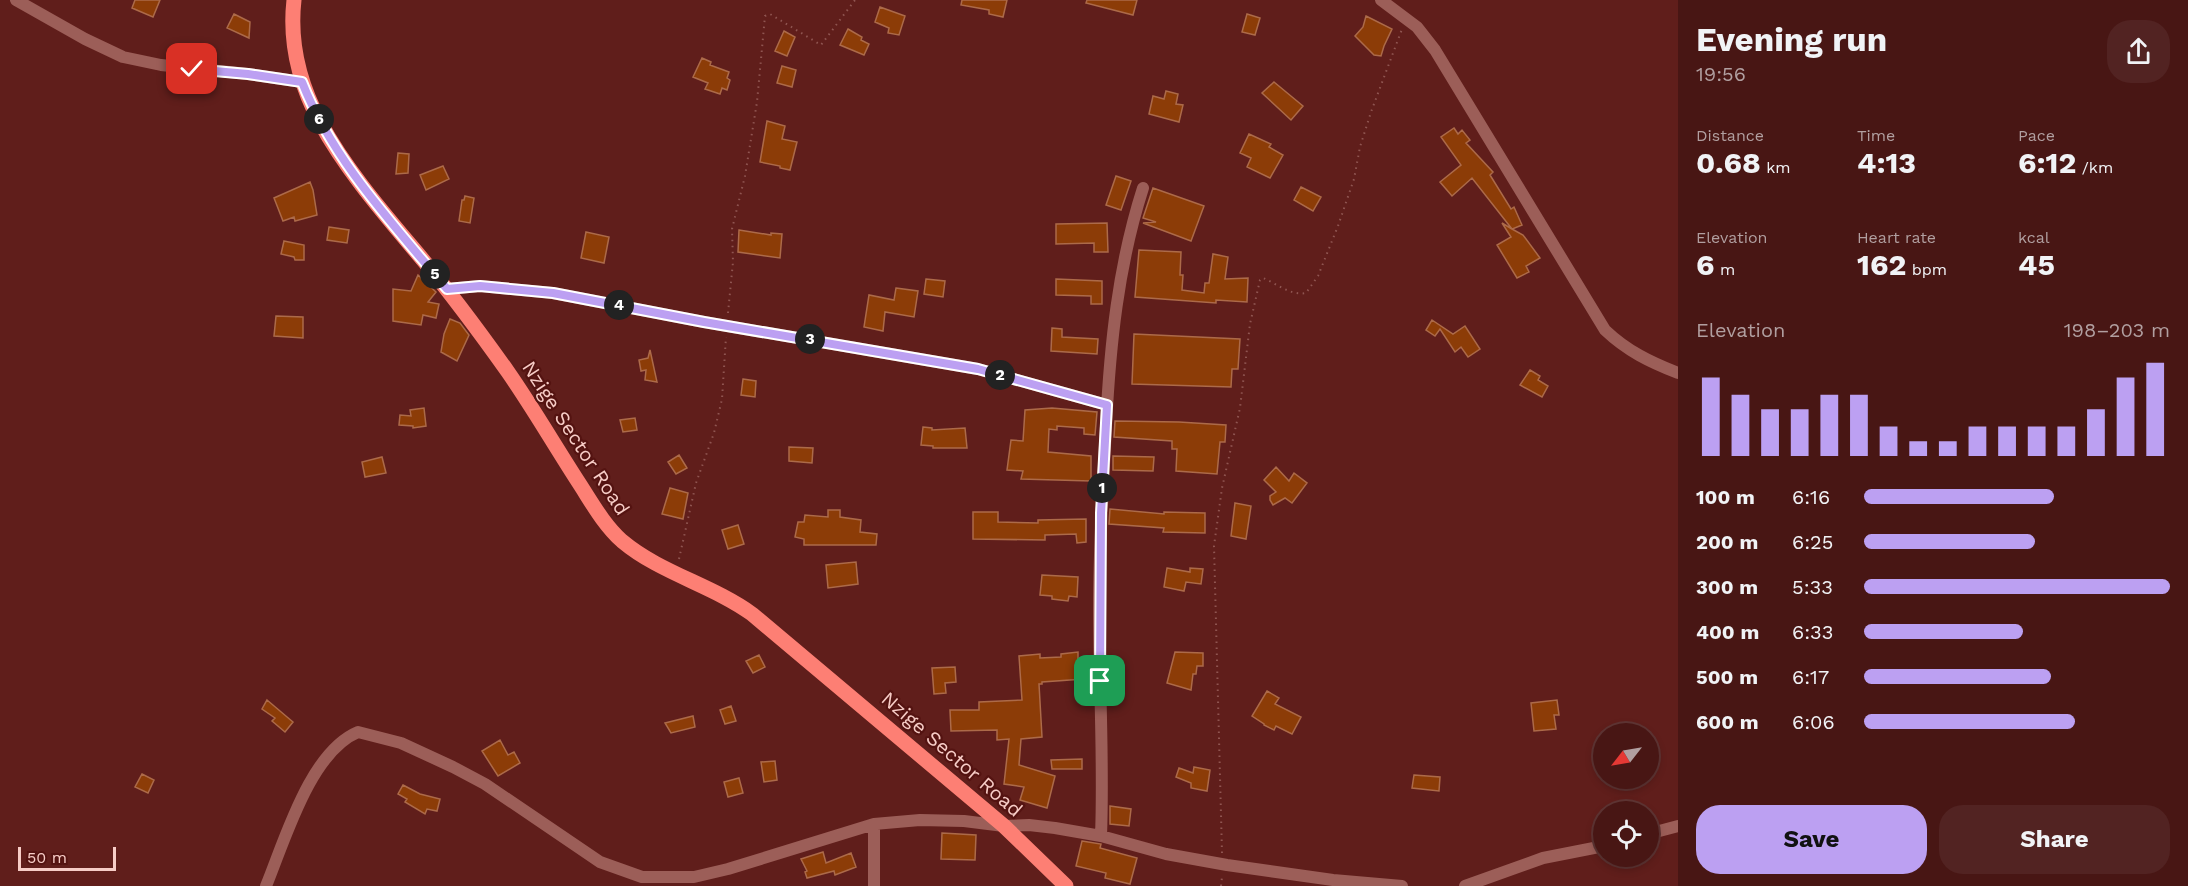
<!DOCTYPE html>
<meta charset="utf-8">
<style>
:root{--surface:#481614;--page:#522322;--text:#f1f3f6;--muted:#b19fa0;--line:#603534;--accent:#bca0f2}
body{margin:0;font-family:"Work Sans",sans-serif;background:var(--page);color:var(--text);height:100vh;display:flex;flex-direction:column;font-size:22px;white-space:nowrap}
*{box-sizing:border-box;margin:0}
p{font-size:20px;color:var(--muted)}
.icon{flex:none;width:33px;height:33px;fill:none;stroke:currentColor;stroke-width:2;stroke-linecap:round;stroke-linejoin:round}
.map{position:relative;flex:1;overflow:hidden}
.drawer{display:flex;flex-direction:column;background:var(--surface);width:510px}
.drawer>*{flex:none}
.needle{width:39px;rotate:239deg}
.controls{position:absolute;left:1593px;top:723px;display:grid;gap:12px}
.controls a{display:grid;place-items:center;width:66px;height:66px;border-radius:50%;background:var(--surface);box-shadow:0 3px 9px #0003,0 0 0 2px var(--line);font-size:30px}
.scale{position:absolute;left:18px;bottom:15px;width:98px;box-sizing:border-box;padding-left:6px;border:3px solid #f7cdc7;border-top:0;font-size:16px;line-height:21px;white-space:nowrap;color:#f7cdc7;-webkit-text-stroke:4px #541311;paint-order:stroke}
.pin{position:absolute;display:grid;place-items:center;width:51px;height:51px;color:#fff;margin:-26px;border-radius:12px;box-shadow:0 3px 9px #0006}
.km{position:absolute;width:30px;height:30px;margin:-15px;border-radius:50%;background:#222;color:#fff;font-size:16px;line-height:30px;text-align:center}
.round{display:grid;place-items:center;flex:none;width:63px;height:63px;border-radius:24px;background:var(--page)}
.headline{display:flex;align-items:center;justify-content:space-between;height:102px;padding:0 18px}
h1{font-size:33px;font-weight:700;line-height:45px}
.figures{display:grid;grid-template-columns:repeat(3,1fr);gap:9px;height:102px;padding:6px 18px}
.figures div{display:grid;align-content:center}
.figures b{font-size:30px;font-weight:700}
.figures small{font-size:16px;font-weight:400}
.figures p{font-size:16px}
.chart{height:168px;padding:12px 18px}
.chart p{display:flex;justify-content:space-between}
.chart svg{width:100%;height:108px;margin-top:6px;stroke:var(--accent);stroke-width:6}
.cta{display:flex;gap:12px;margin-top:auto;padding:12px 18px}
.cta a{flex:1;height:69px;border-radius:24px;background:var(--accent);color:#111;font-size:24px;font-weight:700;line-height:69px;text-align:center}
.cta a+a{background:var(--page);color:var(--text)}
ul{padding:0 18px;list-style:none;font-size:20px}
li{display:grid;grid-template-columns:96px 72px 1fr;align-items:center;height:45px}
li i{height:15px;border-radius:8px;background:var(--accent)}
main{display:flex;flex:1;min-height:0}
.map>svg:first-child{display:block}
</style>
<main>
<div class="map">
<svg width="1678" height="886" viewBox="0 0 1678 886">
<rect width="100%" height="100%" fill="#601e1b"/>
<path fill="#8c3c07" stroke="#ac6a49" stroke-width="1.5" d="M135,0h25l-7,17 -21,-9z
M962,0h45l-4,17 -14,-3v-4l-28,-5z
M1087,0h50l-4,15 -47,-12z
M880,7l25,9 -6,19 -11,-2 1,-5 -14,-6z
M234,14l16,8 -1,16 -22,-10z
M1247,14l13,4 -5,17 -13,-3z
M1366,16l26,13 -8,17 -3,10 -7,-1 -19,-19 8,-9z
M848,29l14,8 -1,3 8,4 -5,11 -24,-10z
M784,31l11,6 -8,19 -12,-5z
M702,58l9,4 -1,3 19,7 -2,6 3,2 -3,10 -5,-2 -2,6 -15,-5 3,-6 -15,-6z
M782,66l14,4 -4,17 -15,-4z
M1274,82l29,24 -12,14 -29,-27z
M1166,91l12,3 -2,10 7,1 -4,17 -30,-8 4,-18 11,3z
M767,121l18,5 -3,13 15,3 -7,28 -10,-2v-2l-20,-4z
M1454,128l4,6 4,-4 8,10 -4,3 27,29 -3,3 21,34 3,-2 8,18 -10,4 11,6 17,23 -14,8 3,6 -12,6 -20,-33 14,-8 -9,-14 10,6 -40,-51 -20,18 -12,-14 21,-17 -20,-28z
M1249,134l22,10 -2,3 14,8 -13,23 -23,-11 4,-9 -11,-5z
M398,153l11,1 -1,19 -12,1z
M443,166l6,13 -23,11 -6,-15z
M1116,176l15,5 -10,29 -15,-5z
M310,182l3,8 4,25 -22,6 -1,-4 -11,4 -9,-23z
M1301,187l20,10 -8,14 -19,-11z
M1153,188l51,18 -13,35 -48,-18 13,-1 -13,-4z
M465,196l9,2 -4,25 -11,-2 3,-21h2z
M1107,223l1,29h-14v-9l-38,1v-20z
M329,227l20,3 -2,13 -20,-3z
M739,230l32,5v-2l11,1 -2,24 -42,-6z
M586,232l23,5 -5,26 -23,-5z
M284,241l20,4v15h-9l-1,-3 -13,-3z
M1139,250l42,2 -1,23h3l-1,15 22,3 1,-10h4l4,-29 15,3 -3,22 23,-1 -1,24 -31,-2v3l-81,-6z
M418,275l18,17 -8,10 11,2 -3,14 -13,-3 -2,10 -28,-4v-32l18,2z
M926,279l19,2 -2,16 -19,-3z
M1056,279l46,2v23h-11v-8l-35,-1z
M896,288l22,3 -4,26 -29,-5 -2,19 -19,-4 5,-32 25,5z
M276,316l27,1v21l-29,-2z
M450,319l10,4 9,12 -12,26 -16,-9 3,-18z
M1432,320l21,14 12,-8 15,23 -12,8 -7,-10 -6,5 -15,-23 -5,7 -9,-6z
M1052,328l10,1v8l36,2 -1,15 -46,-3z
M1134,334l106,5 -2,30h-6l-1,18 -99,-3z
M650,350l7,32 -12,-2 1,-10 -5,1 -2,-11 9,-2z
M1530,370l10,6 -2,4 10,6 -6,11 -22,-12z
M743,379l13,2 -1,16 -14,-2z
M424,408l2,18 -13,2v-2l-14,-1 1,-10 11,1 -1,-6z
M1052,408l45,4 -2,23 -11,-1v-6l-27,-2v4l-8,-1 -1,23 43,4v25l-70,-2 2,-8 -16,-1 4,-30 12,1 2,-31z
M635,418l2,12 -14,2 -3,-12z
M1115,421l64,1 47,3 -1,17h-5l-3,32 -41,-3 1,-22h-5v-8l-58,-4z
M923,427l9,1v2l33,-2 2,20h-34v-2l-12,-1z
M789,447l24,1 -1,15 -23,-2z
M679,455l8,13 -11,6 -8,-12z
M1113,456l41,1 -1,14 -40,-1z
M382,457l4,16 -21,4 -3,-15z
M1276,467l13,14 5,-8 13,10 -15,20 -7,-5 -12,7 -3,-5v-4l6,-4 -12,-12z
M670,488l18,5 -5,26 -21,-5z
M1235,503l16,3 -5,33 -15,-3z
M1110,509l54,5v-2l41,1v20l-42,-1 1,-4 -55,-4z
M828,510h12v7l21,3 -1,12 17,2 -1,11h-72v-6l-9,-2 3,-15h6l1,-7 23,2z
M973,512h25v10l40,1v-3l48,-1v23l-9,1 -1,-9 -31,1v5l-72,-1z
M738,525l6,19 -16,5 -6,-19z
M856,562l2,22 -30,4 -2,-23z
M1167,568l23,4v-4l13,1 -2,15 -15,-2 -2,9 -20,-4z
M1042,575l36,2 -1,20 -8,-1 -1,5 -16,-2v-3l-12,-1z
M1078,652v9h5l1,18 -42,3v2h-3l3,53 -21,2 -2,26 36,11 -8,32 -27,-8 4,-13 -20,-3 5,-45 -12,1v-10l-46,1 -1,-21h29v-8l43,-2 -3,-44 21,-2v4l21,-1v-3z
M1175,652l28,1v13h-6l-1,8h-3l-2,16 -24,-7z
M759,655l6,12 -12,6 -7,-12z
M955,667l1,15 -11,1 1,10 -12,1 -2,-26z
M1267,691l12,7 -4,6 26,13 -9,17 -16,-8 -2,4 -10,-5v-1l-12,-8z
M267,700l26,22 -8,10 -13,-11 3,-3 -13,-9z
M1557,700l2,15h-5l2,14 -22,2 -3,-28z
M731,706l5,15 -11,3 -5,-14z
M693,716l2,11 -24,6 -6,-10z
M500,740l8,15 6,-3 6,11 -22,13 -16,-25z
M1082,759v10h-30l-1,-9z
M775,761l2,19 -13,2 -3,-20z
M1194,767l16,3 -3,21 -16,-3v-5l-15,-6 3,-9 14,5z
M142,774l12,6 -6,13 -13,-6z
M1414,775l26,2 -1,14 -27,-3z
M739,778l4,15 -15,4 -4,-15z
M403,785l17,9 20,5 -3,12 -10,-2 -2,5 -20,-12 2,-3 -9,-5z
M1110,806l21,3 -2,17 -19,-2z
M942,833l34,2 -1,25 -34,-1z
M1082,841l19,3 -1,4 37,10 -7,26 -25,-6 1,-5 -30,-7z
M823,852l3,11 25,-10 5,14 -21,8 -1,-4 -27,7 -2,-6 2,-1 -6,-12z"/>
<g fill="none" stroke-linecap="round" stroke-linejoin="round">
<path stroke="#8f5551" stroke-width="2" stroke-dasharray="1.5 4.5" stroke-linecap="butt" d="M728,313l5,-51 -1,-33 13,-53 12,-74 8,-86 5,-2 51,31 34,-45
M679,559l17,-76 18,-50 8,-34 4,-62
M1222,853l-8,-307 8,-58 18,-80 10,-84 10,-44 3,-2c13,5 27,18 43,15l12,-17 20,-50 16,-47 6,-32 11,-35 31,-83
M1221,886l1,-9"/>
<path stroke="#9c5e58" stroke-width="12" d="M16,0l69,39 38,18 38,8 87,9 54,8
M1381,0l36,27 18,23 170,280c22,21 45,32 73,43
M447,289l33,-3 73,7 151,29 274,47 129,36
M1648,834l30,-8
M1101,836c3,-76 -2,-152 -2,-228 0,-61 4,-121 7,-182 4,-81 12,-160 37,-238
M266,886c19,-46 44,-134 92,-154l43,11 52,24 32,17 115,78 42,15h52l34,-8 146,-45 46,-4 44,1 40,5 25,-1 26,3 46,8 65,18 61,11 106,15 69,6
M874,886v-62
M1465,886l78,-28 61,-12"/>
<path stroke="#fd7f74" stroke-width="15" d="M294,0c-5,44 5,83 26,122 27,50 67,95 103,138 30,36 58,74 85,112 25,36 47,74 71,111 13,20 25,42 43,58 38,32 90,44 130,73l252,212 62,60"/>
</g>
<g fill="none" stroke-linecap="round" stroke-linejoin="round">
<g stroke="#fff" stroke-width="12">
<path id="route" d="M192,69l56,5 54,8c31,79 92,143 145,207l33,-3 73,7 151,29 274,47 129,36 -6,108 -1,168"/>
</g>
<use href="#route" stroke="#bca0f2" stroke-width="8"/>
</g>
<g text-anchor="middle" stroke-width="4.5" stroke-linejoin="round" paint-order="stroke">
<g font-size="20" fill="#f7cdc7" stroke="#541311">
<text transform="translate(576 438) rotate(57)" y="7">Nzige Sector Road</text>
<text transform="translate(952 754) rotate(41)" y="7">Nzige Sector Road</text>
</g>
</g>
</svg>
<div class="controls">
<a><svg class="needle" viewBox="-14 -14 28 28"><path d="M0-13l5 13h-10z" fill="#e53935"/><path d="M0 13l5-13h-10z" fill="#b19fa0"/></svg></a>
<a><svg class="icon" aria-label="locate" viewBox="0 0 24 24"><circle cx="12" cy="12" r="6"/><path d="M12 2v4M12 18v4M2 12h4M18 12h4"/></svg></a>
</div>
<div class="scale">50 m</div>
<div class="pin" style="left:1100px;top:681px;background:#1e9e55"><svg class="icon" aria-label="arrive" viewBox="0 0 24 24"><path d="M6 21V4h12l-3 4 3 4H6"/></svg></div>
<div class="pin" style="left:192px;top:69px;background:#d93025"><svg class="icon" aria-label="check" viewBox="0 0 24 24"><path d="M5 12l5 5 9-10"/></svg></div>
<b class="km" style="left:1102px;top:488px">1</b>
<b class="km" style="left:1000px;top:375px">2</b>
<b class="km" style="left:810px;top:339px">3</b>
<b class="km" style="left:619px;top:305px">4</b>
<b class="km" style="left:435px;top:274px">5</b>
<b class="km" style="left:319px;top:119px">6</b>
</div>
<section class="drawer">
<div class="headline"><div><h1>Evening run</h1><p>19:56</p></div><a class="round"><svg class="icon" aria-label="share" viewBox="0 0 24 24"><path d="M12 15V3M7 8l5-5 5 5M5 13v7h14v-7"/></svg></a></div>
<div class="figures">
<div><p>Distance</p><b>0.68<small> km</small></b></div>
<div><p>Time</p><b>4:13</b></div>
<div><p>Pace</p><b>6:12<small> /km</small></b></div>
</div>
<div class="figures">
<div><p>Elevation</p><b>6<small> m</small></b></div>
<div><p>Heart rate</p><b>162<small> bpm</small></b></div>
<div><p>kcal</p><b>45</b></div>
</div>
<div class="chart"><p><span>Elevation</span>198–203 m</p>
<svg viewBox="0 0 160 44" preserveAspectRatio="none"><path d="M5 44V12M15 44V19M25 44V25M35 44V25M45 44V19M55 44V19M65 44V32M75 44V38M85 44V38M95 44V32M105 44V32M115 44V32M125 44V32M135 44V25M145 44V12M155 44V6"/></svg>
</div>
<ul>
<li><b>100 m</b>6:16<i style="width:62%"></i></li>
<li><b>200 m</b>6:25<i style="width:56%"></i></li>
<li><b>300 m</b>5:33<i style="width:100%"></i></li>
<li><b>400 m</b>6:33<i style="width:52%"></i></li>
<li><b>500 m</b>6:17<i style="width:61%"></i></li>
<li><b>600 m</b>6:06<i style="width:69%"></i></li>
</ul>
<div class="cta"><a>Save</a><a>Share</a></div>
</section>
</main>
